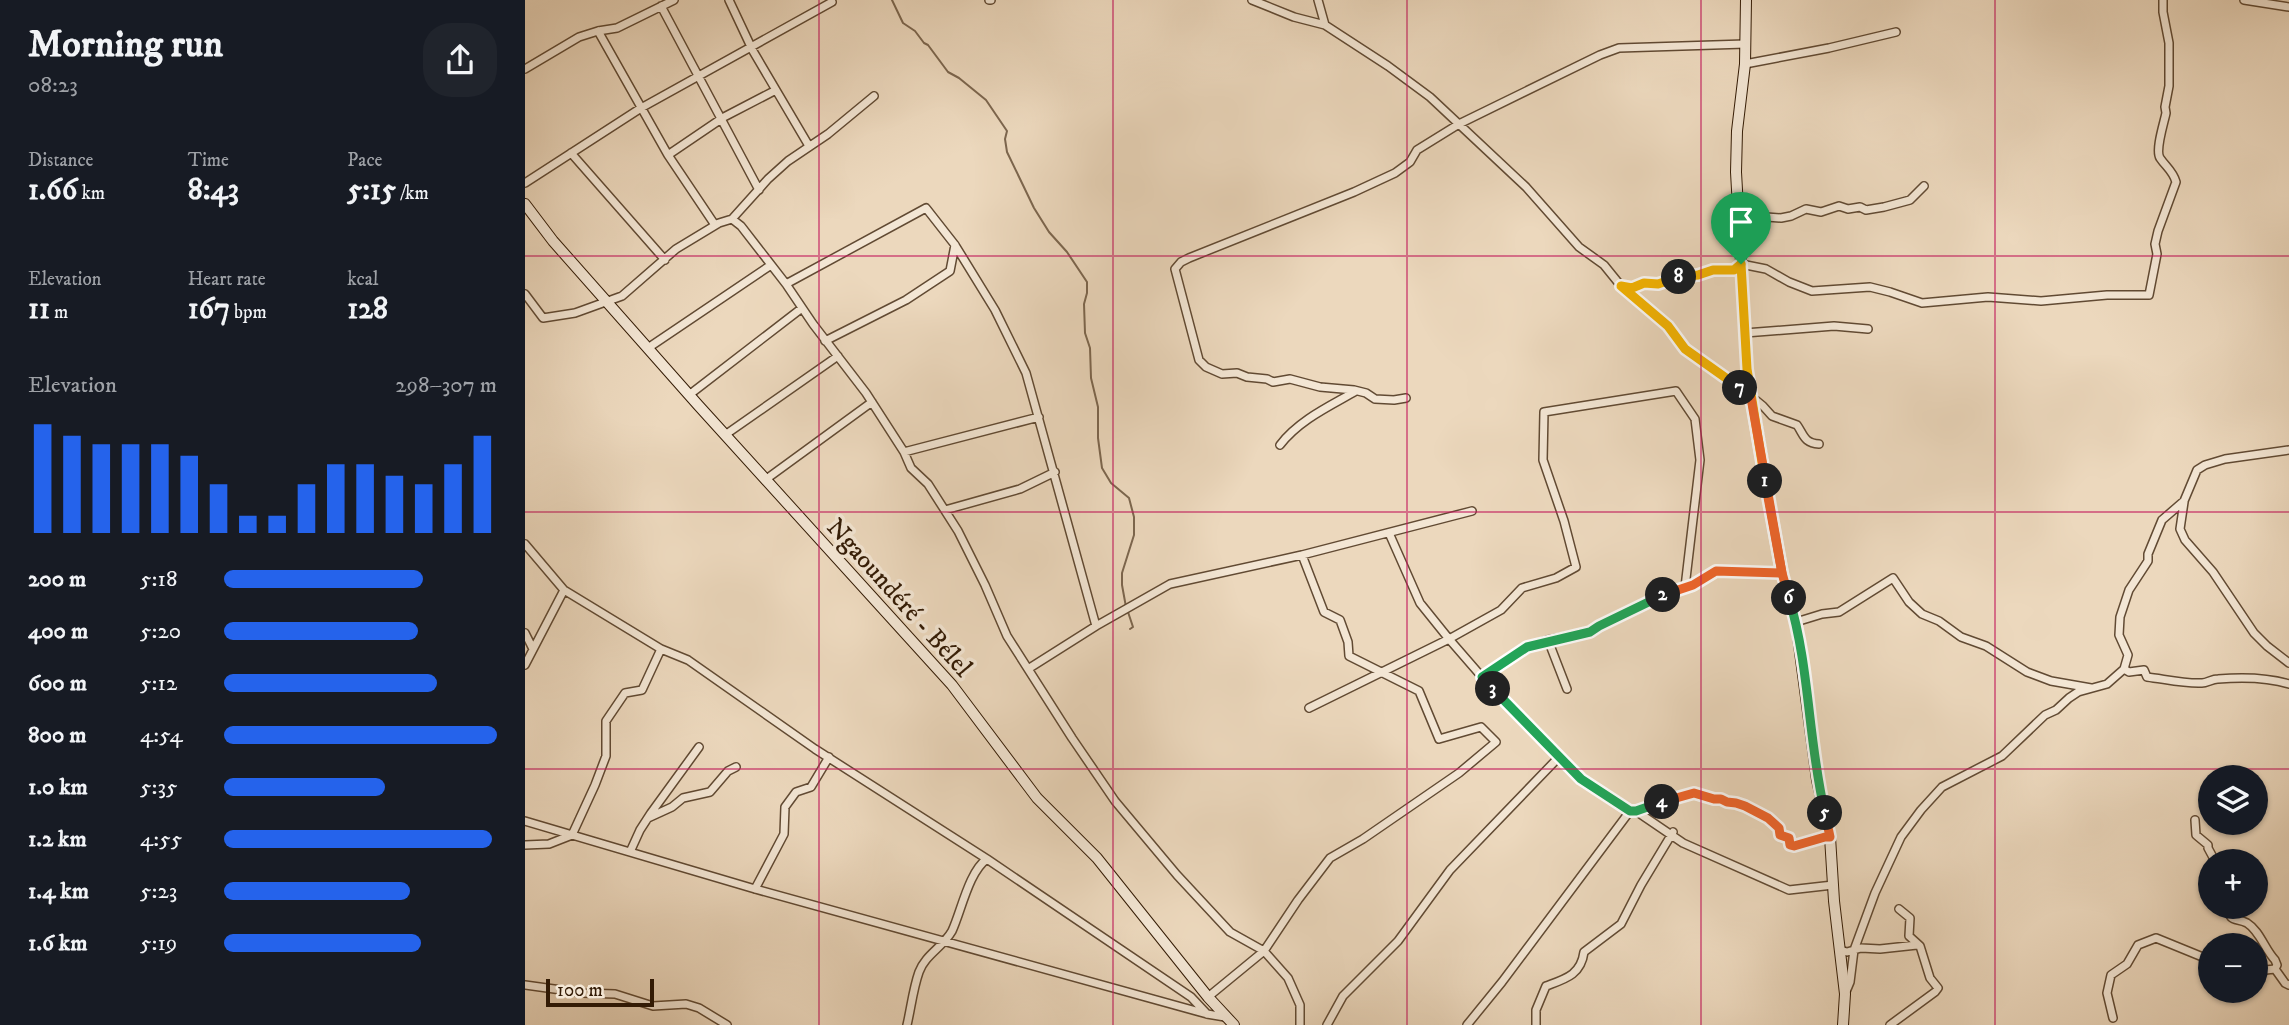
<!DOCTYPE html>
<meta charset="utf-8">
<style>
:root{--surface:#171b24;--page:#20242c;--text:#f1f3f6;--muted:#9ea1a6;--accent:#2563eb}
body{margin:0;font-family:"IM FELL DW Pica",serif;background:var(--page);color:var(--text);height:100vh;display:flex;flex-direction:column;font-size:26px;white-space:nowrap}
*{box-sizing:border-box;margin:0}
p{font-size:23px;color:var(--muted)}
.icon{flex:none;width:38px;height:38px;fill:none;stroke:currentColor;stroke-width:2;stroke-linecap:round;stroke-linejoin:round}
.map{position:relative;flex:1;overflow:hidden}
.panel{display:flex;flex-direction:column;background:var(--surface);width:525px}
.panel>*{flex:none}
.buttons{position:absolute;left:1673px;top:765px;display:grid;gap:14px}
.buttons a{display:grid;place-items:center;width:70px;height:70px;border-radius:50%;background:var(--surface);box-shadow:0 2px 5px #0004;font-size:35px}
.scale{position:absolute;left:21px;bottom:18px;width:108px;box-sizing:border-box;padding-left:7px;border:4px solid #331b05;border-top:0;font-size:19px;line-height:24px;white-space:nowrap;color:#331b05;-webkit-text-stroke:5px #f3e6d4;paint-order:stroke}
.pin{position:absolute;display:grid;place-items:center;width:60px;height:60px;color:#fff;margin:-72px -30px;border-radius:50% 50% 50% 0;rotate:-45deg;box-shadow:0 0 7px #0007}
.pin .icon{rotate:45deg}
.km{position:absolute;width:35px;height:35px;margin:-18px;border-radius:50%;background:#222;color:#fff;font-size:19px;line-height:35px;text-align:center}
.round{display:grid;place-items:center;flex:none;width:74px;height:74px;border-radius:28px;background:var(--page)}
.summary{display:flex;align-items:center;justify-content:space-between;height:119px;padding:0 28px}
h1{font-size:38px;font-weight:700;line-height:52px}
.figures{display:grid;grid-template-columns:repeat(3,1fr);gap:10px;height:119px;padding:7px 28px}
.figures div{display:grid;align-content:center}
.figures b{font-size:30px;font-weight:700}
.figures small{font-size:19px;font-weight:400}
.figures p{font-size:19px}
.chart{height:196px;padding:14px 28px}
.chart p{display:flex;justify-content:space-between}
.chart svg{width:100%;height:126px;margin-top:7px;stroke:var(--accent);stroke-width:6}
ul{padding:0 28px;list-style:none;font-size:23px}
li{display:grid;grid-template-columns:112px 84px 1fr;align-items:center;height:52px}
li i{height:18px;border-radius:9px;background:var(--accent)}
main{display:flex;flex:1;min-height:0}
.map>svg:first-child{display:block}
</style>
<main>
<section class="panel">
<div class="summary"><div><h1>Morning run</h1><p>08:23</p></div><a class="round"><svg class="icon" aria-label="share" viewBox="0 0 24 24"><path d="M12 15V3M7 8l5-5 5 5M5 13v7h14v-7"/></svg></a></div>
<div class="figures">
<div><p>Distance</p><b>1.66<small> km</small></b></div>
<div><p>Time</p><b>8:43</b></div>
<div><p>Pace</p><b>5:15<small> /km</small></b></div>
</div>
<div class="figures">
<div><p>Elevation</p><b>11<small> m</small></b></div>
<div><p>Heart rate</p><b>167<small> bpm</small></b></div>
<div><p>kcal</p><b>128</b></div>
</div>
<div class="chart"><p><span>Elevation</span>298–307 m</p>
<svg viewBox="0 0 160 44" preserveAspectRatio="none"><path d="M5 44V6M15 44V10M25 44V13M35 44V13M45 44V13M55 44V17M65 44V27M75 44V38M85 44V38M95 44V27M105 44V20M115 44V20M125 44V24M135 44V27M145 44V20M155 44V10"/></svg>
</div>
<ul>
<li><b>200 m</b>5:18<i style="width:73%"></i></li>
<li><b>400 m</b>5:20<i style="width:71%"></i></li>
<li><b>600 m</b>5:12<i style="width:78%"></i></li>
<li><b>800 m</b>4:54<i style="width:100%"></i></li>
<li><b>1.0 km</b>5:35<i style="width:59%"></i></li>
<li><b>1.2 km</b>4:55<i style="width:98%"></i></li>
<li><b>1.4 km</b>5:23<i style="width:68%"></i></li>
<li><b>1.6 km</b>5:19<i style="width:72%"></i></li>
</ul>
</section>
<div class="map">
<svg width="1764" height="1025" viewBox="0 0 1764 1025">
<rect width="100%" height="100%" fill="#ecd8bd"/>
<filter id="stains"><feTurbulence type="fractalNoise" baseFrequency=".00286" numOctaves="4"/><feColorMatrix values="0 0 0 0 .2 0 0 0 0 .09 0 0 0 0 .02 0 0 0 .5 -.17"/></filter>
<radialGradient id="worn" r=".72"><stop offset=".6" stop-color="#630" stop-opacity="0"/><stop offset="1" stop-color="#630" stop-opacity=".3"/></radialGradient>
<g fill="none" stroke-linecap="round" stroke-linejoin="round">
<path stroke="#7c664e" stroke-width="2" d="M367,0l11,23 12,8 9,12 4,2 20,27 11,6 27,22 21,31 -2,8 2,13 27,56 15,24 18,20 20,30v11l-3,11 1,29 5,15 1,30 7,29v31l4,30 9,15 18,15 5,19v18l-12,38v12l4,22
M603,612l5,15 -3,2"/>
<g stroke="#614a33" stroke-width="10">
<path id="street" d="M204,0l24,51 56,95
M464,0h2
M727,0l42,17 31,8 63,41 42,31 96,90 53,60 25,18 17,21 47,40 17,23 45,30 33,27 9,10 25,9c7,10 7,18 22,19
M793,0l7,25
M1719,0l45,7
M136,6l98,184
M73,31l70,124 47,70
M1220,64l84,-16 67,-16
M0,69l54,-32 19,-6 19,-3 57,-28
M46,153l94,107
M143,155l56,-38 52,-27
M0,183l116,-75 191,-106
M1214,215l42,3 10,-2 15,-7 15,3 18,-6 9,3 12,-2 6,3 18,-3 26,-7 14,-14
M207,219l9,7 45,58 27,40 53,69 38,59 7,16 17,16 30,47 27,54 22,51 65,102 43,63 62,74 53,57 34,19 24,27 12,27v20
M261,284l140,-76 29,37 40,65 31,63 70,253
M1096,286l10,2 13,-5h14l23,-6 17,-2 15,-5h21l7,-6 25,5 23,13 23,9 58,-4 20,5 32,11 66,-6 53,4 66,-6h42l8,-41 -2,-10 3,-13 18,-49c-3,-11 -10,-15 -16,-24 -5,-8 4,-35 6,-45l-1,-6 4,-21v-43l-6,-31v-12
M0,294l18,24 32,-5 47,-17 54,-47 43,-26 13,-4 36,-40 20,-18 40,-27 46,-38
M1220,333l89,-7 34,3
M300,341l81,-41 44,-29 5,-26
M123,348l123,-83
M164,395l113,-87
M881,398l-12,2 -19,-1 -9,-6 -12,-3 -34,-3 -30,-8 -17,3 -6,-3 -20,-2 -10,-4 -15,1 -16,-7 -7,-7 -24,-91 6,-7 8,-4 165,-66 41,-19 15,-11 7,-12 42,-26 141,-69 19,-7 126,-4
M200,435l113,-79
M755,445c19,-25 50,-39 76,-54
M379,452l135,-35
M240,480l107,-78
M1659,502l-4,27 5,11 28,32 41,61 13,13 22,17
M420,510l75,-21 35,-17
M864,533l31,70 29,36 33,38 99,102 49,32h6l21,-9 12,-1 25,-8 20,6 8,-1 5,4 9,1 9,3 23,12 11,10 1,7 9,3 3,8 33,-9h5
M0,544l39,46 -39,75
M39,590l97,59 27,11 127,89 172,110 204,138 16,17
M1271,622l26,-8 17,-2 54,-34 16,24 13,12 17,7 22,16 25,9 41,26 24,9 40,7
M0,633l8,16
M503,669l68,-43 74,-42 132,-29
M1599,669l5,3 15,-2 3,7c17,2 38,7 55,6 5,0 10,-4 16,-4 24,-2 48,-2 71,5
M957,677l45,-30 21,-7
M1042,689l-19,-49 42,-8 59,-31 44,-16 23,-14 66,2
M784,708l140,-69 52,-29 21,-22 34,-10 20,-11 -12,-46 -21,-61 1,-48 132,-21 19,28 5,41 -15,127
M1111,811l47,32 106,47 44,-5
M123,818l24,-11 11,-9 27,-6 18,-21 8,-4
M1670,820l1,15 12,10v3l7,13
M0,821l230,68 452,125 18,3
M0,845l24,-1 23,-9 23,-50 11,-29v-35l19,-28 17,-3 19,-41
M105,852l10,-22 11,-17 48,-66
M230,889l29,-55 1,-27 11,-15 15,-5 18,-30
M1702,906c3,18 9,11 20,17 13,8 18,27 28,37l2,5 -2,4
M1315,950l7,2 14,-4 19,1 37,-4
M1731,971l19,-2 10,14 4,2
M0,985l58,8 32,1 38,12 33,-2 13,4 28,17
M1320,994l5,-12 4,-32 21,-57 26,-56 20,-27 21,-23 60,-31 43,-41 11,-5 13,-12 9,-6 29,-8 17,-15 4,-14 -9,-20 1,-18 9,-27 19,-29v-7l14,-34 22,-19 13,-31 8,-5 20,-6 64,-9
M683,997l56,-46 34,-51 32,-42 33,-19 96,-66 37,-31 -15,-15 -42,12 -20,-48 -70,-35 -1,-14 -8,-22 -16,-8 -22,-57 170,-44
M1588,1018l-6,-25 4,-18 16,-11 11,-19 18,-7 54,22
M382,1025c4,-17 6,-36 12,-53 6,-17 24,-25 33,-41 9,-19 17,-60 35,-72
M802,1025l16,-29 55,-55 52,-71 109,-113
M942,1025l35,-43 128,-171
M1011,1025v-15l10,-24c19,-7 35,-11 38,-34l37,-28 20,-39 32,-53
M1365,1025l45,-33 3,-4 -8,-10 -10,-32 -11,-10 1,-18 -11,-9"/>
</g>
<g stroke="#331b05" stroke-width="12">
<path id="secondary" d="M1221,0l-1,64 -8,67 -1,41 11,197 35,204 14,49 21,158 13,57 4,64 11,93 -2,31
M0,204l28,37 145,164 254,280 85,113 60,60 111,139 26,28"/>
</g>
<use href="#street" stroke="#f3e6d4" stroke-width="7"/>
<use href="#secondary" stroke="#f3e6d4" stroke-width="10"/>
</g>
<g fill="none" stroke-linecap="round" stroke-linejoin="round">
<g stroke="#fff" stroke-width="14">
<path id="split-1" d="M1216,264l6,105 18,112"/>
</g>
<g stroke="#fff" stroke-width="14">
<path id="split-2" d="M1138,595l30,-10 23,-14 66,2 -17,-92"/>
</g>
<g stroke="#fff" stroke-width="14">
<path id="split-3" d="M968,689l-11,-12 45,-30 63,-15 9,-6 64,-31"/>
</g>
<g stroke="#fff" stroke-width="14">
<path id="split-4" d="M968,689l88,90 49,32h6l26,-9"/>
</g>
<g stroke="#fff" stroke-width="14">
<path id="split-5" d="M1137,802l32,-9 20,6h7l6,3 9,1 9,3 23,12 11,10 1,7 9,3 1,7 4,1 31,-9h5l-5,-24"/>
</g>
<g stroke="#fff" stroke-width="14">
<path id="split-6" d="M1264,598c21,69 19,144 36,215"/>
</g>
<g stroke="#fff" stroke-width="14">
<path id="split-7" d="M1215,388l11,10 31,175 7,25"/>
</g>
<g stroke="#fff" stroke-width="14">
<path id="split-8" d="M1154,277l-21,7 -14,-1 -12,5 -11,-2 47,40 17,23 55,39"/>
</g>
<g stroke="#fff" stroke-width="14">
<path id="split-9" d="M1154,277l19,-2 15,-5h21l7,-6"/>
</g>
<use href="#split-1" stroke="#f5b400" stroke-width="9"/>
<use href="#split-2" stroke="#f0652b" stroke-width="9"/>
<use href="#split-3" stroke="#22a559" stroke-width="9"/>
<use href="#split-4" stroke="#22a559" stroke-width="9"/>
<use href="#split-5" stroke="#f0652b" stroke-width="9"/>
<use href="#split-6" stroke="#22a559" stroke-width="9"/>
<use href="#split-7" stroke="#f0652b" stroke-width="9"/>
<use href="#split-8" stroke="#f5b400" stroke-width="9"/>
<use href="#split-9" stroke="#f5b400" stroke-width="9"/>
</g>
<path fill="none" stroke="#c2185b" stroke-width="2" stroke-opacity="0.55" d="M294,0v1025M588,0v1025M882,0v1025M1176,0v1025M1470,0v1025M0,256h1764M0,512h1764M0,769h1764"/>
<g text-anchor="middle" stroke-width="7" stroke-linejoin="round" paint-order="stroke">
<g font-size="26" fill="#331b05" stroke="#f3e6d4">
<text transform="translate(375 597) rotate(48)" y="9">Ngaoundéré - Bélel</text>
</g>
</g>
<rect width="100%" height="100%" filter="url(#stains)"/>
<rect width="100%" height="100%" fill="url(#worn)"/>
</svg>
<div class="buttons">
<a><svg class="icon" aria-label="layers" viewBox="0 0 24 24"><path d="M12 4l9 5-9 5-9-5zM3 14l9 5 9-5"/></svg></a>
<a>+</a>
<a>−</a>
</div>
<div class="scale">100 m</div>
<div class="pin" style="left:1216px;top:264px;background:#1e9e55"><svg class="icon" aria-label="arrive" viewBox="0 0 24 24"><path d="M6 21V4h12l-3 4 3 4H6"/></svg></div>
<b class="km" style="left:1240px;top:481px">1</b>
<b class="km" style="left:1138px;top:595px">2</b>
<b class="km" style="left:968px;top:689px">3</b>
<b class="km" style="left:1137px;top:802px">4</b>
<b class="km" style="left:1300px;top:813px">5</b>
<b class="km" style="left:1264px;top:598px">6</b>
<b class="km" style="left:1215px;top:388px">7</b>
<b class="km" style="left:1154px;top:277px">8</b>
</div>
</main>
